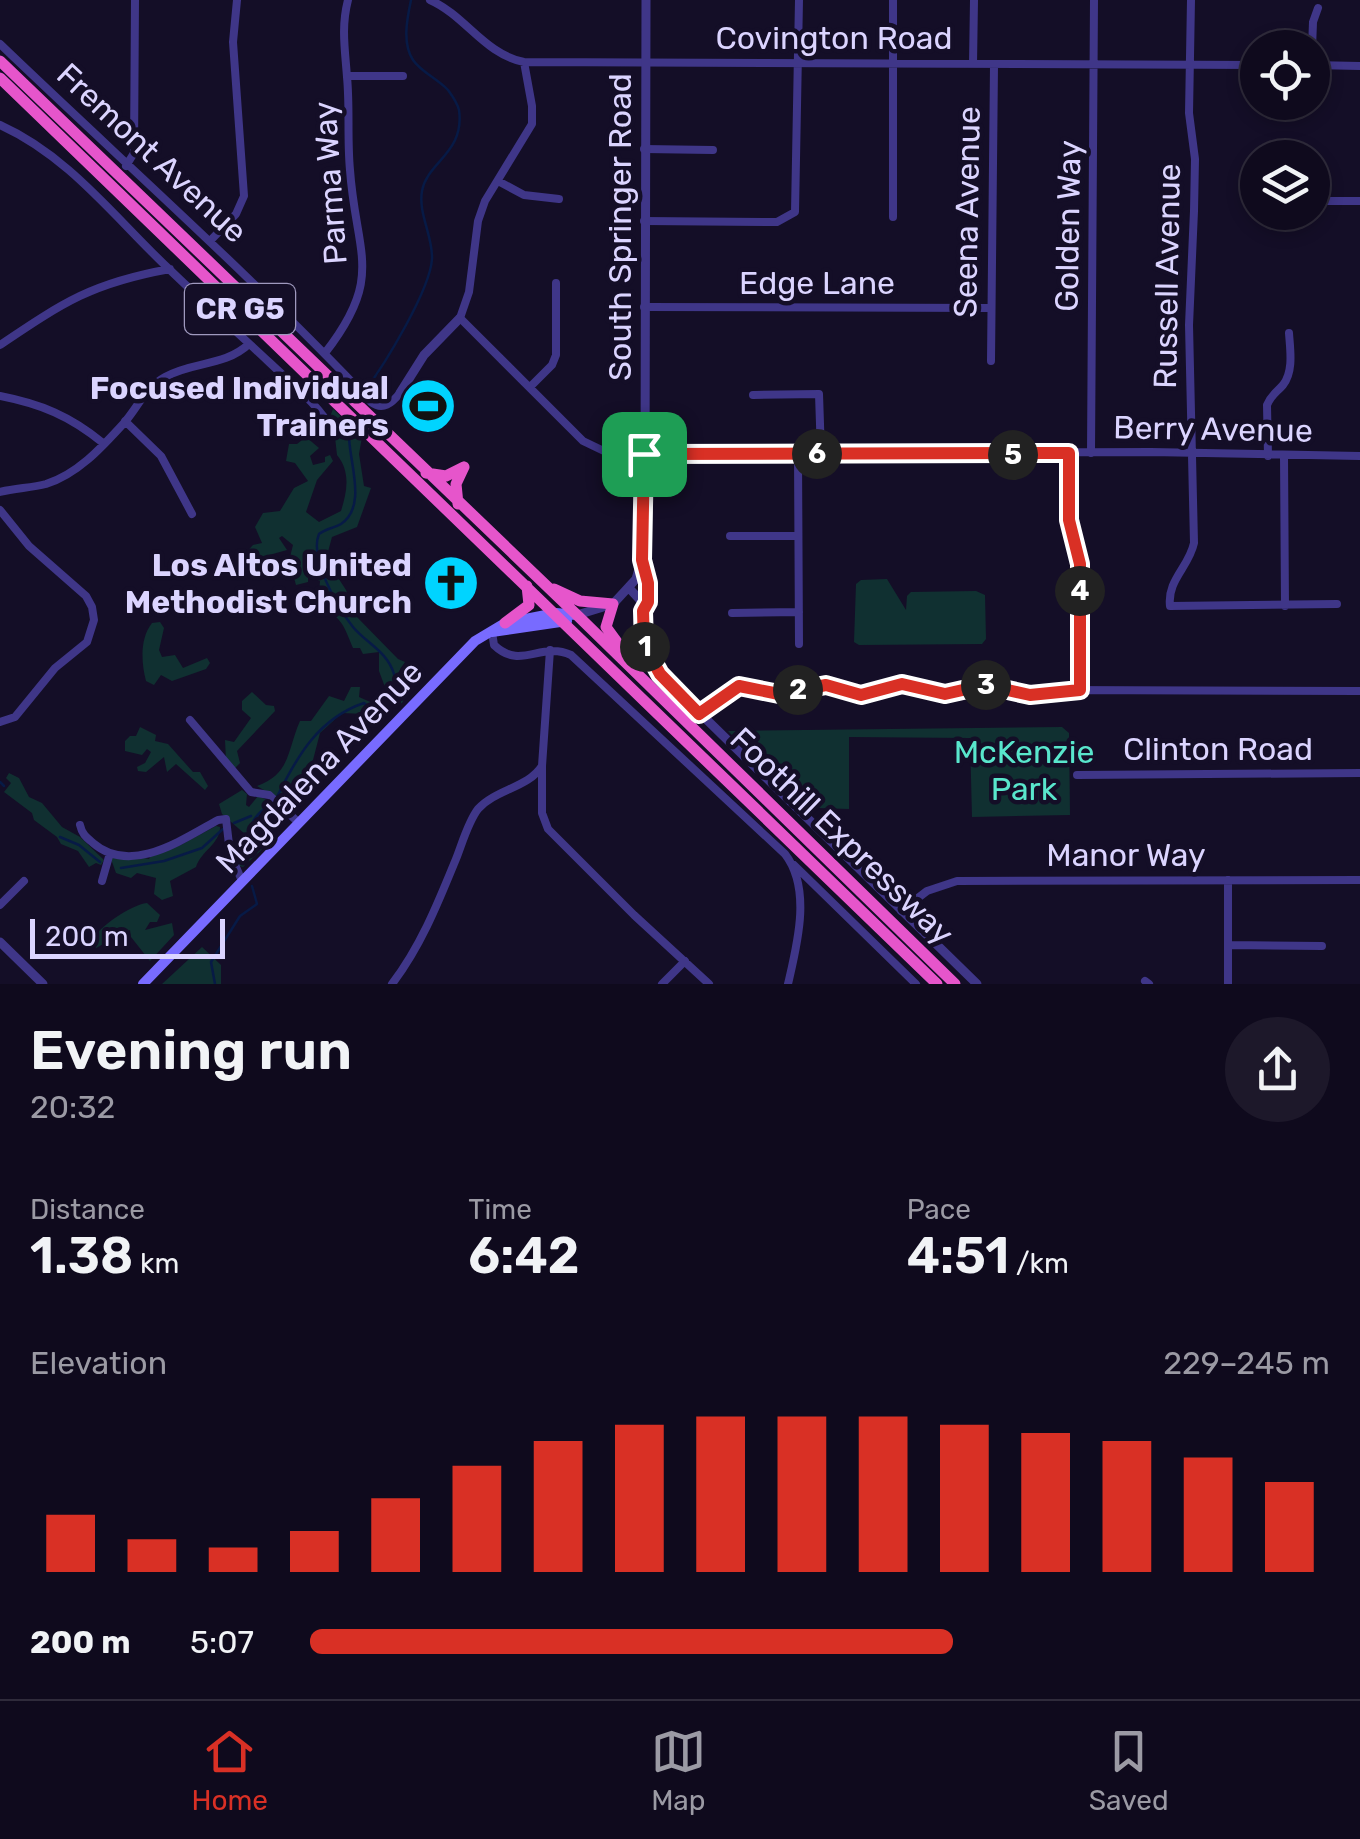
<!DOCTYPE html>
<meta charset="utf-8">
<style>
:root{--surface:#0f0a1d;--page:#1d182a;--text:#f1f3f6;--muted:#9b9aa4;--line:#2f2b3b;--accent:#d93025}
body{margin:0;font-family:Rubik,sans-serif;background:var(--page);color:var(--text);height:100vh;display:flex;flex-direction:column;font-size:38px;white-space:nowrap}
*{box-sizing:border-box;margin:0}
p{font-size:32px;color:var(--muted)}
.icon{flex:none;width:55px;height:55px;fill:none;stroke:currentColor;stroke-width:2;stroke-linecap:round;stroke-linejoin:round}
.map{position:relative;height:984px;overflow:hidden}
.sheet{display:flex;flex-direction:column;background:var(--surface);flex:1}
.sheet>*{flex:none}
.buttons{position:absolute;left:1240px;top:30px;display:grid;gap:20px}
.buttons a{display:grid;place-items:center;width:90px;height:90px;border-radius:50%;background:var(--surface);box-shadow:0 5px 15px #0003,0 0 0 2px var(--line);font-size:50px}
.scale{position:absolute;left:30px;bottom:25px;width:195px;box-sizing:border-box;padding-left:10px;border:5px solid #dbd4ff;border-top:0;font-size:28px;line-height:35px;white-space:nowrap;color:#dbd4ff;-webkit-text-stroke:8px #140e27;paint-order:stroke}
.pin{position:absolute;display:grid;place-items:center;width:85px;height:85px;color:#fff;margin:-42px;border-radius:20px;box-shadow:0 5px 15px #0006}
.km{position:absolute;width:50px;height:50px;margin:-25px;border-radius:50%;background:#222;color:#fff;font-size:28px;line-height:50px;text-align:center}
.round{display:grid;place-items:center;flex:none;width:105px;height:105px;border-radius:52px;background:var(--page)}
.overview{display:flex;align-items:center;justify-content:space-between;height:170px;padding:0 30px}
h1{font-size:55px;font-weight:600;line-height:75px}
.metrics{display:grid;grid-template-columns:repeat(3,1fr);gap:15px;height:170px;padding:10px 30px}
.metrics div{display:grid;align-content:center}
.metrics b{font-size:50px;font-weight:600}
.metrics small{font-size:28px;font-weight:400}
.metrics p{font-size:28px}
.chart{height:280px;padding:20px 30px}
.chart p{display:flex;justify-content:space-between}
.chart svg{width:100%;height:180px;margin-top:10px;stroke:var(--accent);stroke-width:6}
ul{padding:0 30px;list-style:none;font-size:32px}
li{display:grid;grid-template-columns:160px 120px 1fr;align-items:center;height:75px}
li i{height:25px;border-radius:12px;background:var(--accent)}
.menu{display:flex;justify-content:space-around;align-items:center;height:140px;border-top:2px solid var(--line);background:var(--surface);font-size:28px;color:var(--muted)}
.menu a{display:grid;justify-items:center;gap:5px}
.menu .current{color:var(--accent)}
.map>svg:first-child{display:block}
</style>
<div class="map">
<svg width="1360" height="984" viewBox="0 0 1360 984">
<rect width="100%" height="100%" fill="#140e27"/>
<path fill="#103031" d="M333,409l29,28 -3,17 5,32 7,2 -14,39 -25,10 -6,22 20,31 9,25 43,44 7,3 -7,11 10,19 -6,11 -10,3 -13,-35v-19l-16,2 -3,-6h-7c-3,-7 -7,-18 -11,-24 -13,-18 -25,-13 -22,-43l-12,-5v6l-12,3 -5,-18 7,-3 -8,-7 3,-12 -11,-9 -3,2 8,12 -43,12 -3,-4 12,-13 9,-2 -7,-16 8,-14 17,-2 14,-23 14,-7 -13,-18 -9,-2 3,-17h8l9,-7 13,11 -9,8 3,9 12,-3v-5l5,-2 3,6 -16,19 -11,32 13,10 22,-11c6,-19 10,-39 -4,-56l-2,-18 -16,-6 -9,-10 11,-7 9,3z
M887,579l19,31 1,-14 4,-4 65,-1 9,4 1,44 -4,5 -123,1 -5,-3 2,-58 5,-4z
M160,622l4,6 -5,22 3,7 13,-2 8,13 24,-10 3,5 -4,6 -34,12 -11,-6 -7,10 -8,-4c-5,-19 -6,-43 6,-58z
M351,687h9l-1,10 25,11 -11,13 -9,-7 -22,-1 -22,20 -7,27 -11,16 -12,10 -8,15 -25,-15c34,-12 30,-36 43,-65h11l18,-25 15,5z
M252,692l14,13 8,1 1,5 -38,40 3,12 -5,5 -9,-8 -1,-20 9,2 17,-24 -9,-8v-9z
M140,727l16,8 -1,6 13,3 25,28h7l8,14 -3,4 -29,-26 -9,8 -3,-15 -18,15 -8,-1 -1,-4 8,-4 6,-11 -4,-3 -5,6 -17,-4v-10l5,-5h6z
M1062,727l7,6 1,82 -98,2 -2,-79 -121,-1v72l-32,-1 -7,8 -82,-85z
M9,773l10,5 10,19 13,6 20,24 18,10 24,23 -3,5 -5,-2 -7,4 -11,-16 -17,-7 -4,-7 -23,-17 -2,-7 -28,-21 7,-9 -5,-5z
M242,790l5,4 -1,11 3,2 9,-11 9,4 1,8 -8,5 -6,13 3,7 11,3 2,6 -27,25 -6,-2 -4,-9 13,-21 -24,-21 -3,-10z
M216,826l4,1c0,17 -19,24 -24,40l-26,14 3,15 -11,4 -8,-6 2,-16 -19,-5 -6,5 -15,-5 -5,-14 10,-6 28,6 4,-7 26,-6z
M147,903l13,12 -3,7h-7l-5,8 27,-7 2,12 -24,26 -19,-24 -1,-7 -34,18 -4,-7c7,-15 39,-36 55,-38z
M202,947l19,18v19h-59z"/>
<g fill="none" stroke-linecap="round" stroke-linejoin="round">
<path stroke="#071a46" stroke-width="2.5" d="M366,389c19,-25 64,-99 66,-130 1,-23 -14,-45 -10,-68 5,-29 43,-38 37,-81 -2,-8 -6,-13 -11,-20 -10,-11 -27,-18 -35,-30 -11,-17 -6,-41 -2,-60
M349,431c-2,27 20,74 -8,93 -7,4 -16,5 -22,10 -10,23 18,73 34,93 13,16 34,24 41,47 2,8 2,22 3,31
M0,782l4,4
M277,797c20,-41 42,-79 87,-94l8,8 16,1
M234,823l17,-7
M60,837l19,8 21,17
M251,855c-1,-28 -4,-35 21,-52
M121,868l43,-7 38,-13 21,-19
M215,984l-4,-22 29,-46 17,-12 -5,-18"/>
<path stroke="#3f3688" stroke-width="8" d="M430,0c36,16 54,54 94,62l734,3
M893,0v217
M1191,0l-2,113 6,46 -1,52 -5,114 5,218c-5,24 -27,37 -24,63l167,-2
M0,44c124,119 253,233 371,358 12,9 21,1 29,-9
M1312,48l1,-26 5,-14
M524,62l8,44v18l-47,77 -7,20 -9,71 -9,26 123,123 25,12 49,1 494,-2 209,4
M973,64l1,-64
M1312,65l48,1
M347,76h56
M0,125c69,31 115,93 169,144 33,32 68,63 101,94 22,21 49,42 63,68
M644,149l69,1
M126,166l8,-13 1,-153
M498,181l26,14 35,4
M1253,200l5,1
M1312,201h48
M644,221l133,1 18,-10 4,-212
M210,241l26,-27 8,-18 -11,-154 4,-42
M644,307l346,1
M0,345c64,-43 92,-62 170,-76
M325,353c60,-77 31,-98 25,-183 -3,-31 0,-62 -3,-93 -2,-28 -6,-50 1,-77
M991,361l3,-296
M530,387l22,-22 4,-10v-72
M753,395l66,-1 2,60
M0,396c41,8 70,20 103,47
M125,421l36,35 31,58
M1069,453v67l11,44v126
M1091,453l3,-453
M798,455l1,189
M1268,456l-1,-51c4,-10 9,-12 16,-20 11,-14 7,-36 6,-52
M1284,456l1,150
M0,492c15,-4 31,-4 46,-8 32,-10 56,-37 78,-61 14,-16 21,-35 41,-46 28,-16 59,-10 84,-33
M0,510l29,36 57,50 6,11 2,13 -7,22 -32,26 -40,49 -15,5
M730,536h68
M732,613l67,-1
M492,632l2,13c27,26 46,-4 77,10l214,199c27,35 12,91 3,130
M699,713l40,-27 40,8 47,-9 35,10 41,-11 43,10 40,-9 45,10 29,-5 301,1
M190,720l61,72 18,3 30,28
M542,766v47l6,16 86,86 75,69
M1077,775l283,-2
M80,825c2,9 6,12 13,18 38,33 90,-4 125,-23l8,-1 4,34 12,28
M794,865l122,119
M1228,880v104
M102,881l8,-28
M0,905l24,-24
M901,911l26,-20 30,-10 403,-1
M1229,945l93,1
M1145,981l4,3
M392,984c29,-38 46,-81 64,-125 6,-15 12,-37 22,-50 18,-20 50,-21 64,-43l8,-116
M662,984l23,-23"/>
<path stroke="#3f3688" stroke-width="9" d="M400,393l24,-38 36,-37
M651,472v-10l6,-8
M643,566c4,14 9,30 1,43
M629,588l12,13 3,44 16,29 317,310
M577,615l36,-11 23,-25 6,-20 3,-82 1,-477
M0,942l43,42"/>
<path stroke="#786bff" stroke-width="10" d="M492,632l75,-11
M143,984l332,-343 30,-18 51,-10 21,2"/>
<path stroke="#e655cb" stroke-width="11" d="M0,61l577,554 378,369
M0,78l937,906
M426,473l20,3 18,-9
M458,504l-2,-20 8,-17
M554,589l26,12 33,3 -7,23 27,37
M505,623l24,-18 -2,-19"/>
</g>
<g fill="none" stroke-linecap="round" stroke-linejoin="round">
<g stroke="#fff" stroke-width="20">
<path id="route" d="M1069,453v67l11,44v126l-50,5 -45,-10 -40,9 -43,-10 -41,11 -35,-10 -47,9 -40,-8 -40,28 -39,-40 -16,-29 -1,-34 5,-9v-19l-6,-23 2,-106z"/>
</g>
<use href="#route" stroke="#d93025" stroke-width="12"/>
</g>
<defs>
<g id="stadium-disc" transform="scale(2.875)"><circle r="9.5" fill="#00d4ff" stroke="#140e27"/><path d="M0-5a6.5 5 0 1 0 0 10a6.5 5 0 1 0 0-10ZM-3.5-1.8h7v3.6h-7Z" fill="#111"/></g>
<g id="church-disc" transform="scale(2.875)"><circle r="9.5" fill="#00d4ff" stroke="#140e27"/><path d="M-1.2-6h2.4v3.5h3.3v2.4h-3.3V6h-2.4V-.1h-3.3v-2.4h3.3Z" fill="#111"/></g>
</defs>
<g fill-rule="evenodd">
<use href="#stadium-disc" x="428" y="406"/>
<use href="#church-disc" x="451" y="583"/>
</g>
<g text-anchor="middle" stroke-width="9" stroke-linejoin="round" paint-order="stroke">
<rect fill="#140e27" stroke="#9f99be" stroke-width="2.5" x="185" y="284" width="110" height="50" rx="8"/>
<g font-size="30" font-weight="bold" fill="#dbd4ff">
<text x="240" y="319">CR G5</text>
</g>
<g font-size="32" fill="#dbd4ff" stroke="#140e27">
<text x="834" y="49">Covington Road</text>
<text transform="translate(152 153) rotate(43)" y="11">Fremont Avenue</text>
<text transform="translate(330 183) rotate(-94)" y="11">Parma Way</text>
<text transform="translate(967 212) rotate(-89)" y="11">Seena Avenue</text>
<text transform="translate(1068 226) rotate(-89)" y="11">Golden Way</text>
<text transform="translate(620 227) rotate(-90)" y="11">South Springer Road</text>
<text transform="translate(1167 276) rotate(-89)" y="11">Russell Avenue</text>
<text x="817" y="294">Edge Lane</text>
<text transform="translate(1213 429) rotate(1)" y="11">Berry Avenue</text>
<text x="1218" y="760">Clinton Road</text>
<text transform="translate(319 767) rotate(-46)" y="11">Magdalena Avenue</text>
<text transform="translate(842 836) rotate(44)" y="11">Foothill Expressway</text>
<text x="1126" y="866">Manor Way</text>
</g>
<g font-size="32" font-weight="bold" fill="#dbd4ff" stroke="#140e27" text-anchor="end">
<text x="389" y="399">Focused Individual<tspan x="389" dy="37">Trainers</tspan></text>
<text x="412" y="576">Los Altos United<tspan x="412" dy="37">Methodist Church</tspan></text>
</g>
<g font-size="32" fill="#59e6cc" stroke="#140e27">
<text x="1024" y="763">McKenzie<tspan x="1024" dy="37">Park</tspan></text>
</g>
</g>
</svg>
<div class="buttons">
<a><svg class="icon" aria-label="locate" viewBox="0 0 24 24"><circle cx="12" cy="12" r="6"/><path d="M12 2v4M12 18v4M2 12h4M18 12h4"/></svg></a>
<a><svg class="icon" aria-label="layers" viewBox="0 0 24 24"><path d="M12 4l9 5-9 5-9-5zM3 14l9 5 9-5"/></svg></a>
</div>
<div class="scale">200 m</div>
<div class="pin" style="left:644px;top:454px;background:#1e9e55"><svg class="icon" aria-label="arrive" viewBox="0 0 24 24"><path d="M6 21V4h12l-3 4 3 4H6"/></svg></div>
<b class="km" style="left:645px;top:647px">1</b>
<b class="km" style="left:798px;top:690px">2</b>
<b class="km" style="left:986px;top:685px">3</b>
<b class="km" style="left:1080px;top:591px">4</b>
<b class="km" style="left:1013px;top:455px">5</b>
<b class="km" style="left:817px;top:454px">6</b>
</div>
<section class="sheet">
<div class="overview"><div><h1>Evening run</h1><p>20:32</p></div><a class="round"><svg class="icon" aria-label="share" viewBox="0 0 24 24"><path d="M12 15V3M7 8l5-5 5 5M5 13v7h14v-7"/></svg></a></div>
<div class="metrics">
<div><p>Distance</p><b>1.38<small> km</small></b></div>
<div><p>Time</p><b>6:42</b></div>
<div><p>Pace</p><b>4:51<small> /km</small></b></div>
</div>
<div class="chart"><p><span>Elevation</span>229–245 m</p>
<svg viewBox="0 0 160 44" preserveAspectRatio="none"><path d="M5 44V30M15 44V36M25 44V38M35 44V34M45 44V26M55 44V18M65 44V12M75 44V8M85 44V6M95 44V6M105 44V6M115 44V8M125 44V10M135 44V12M145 44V16M155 44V22"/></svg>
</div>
<ul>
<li><b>200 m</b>5:07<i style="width:63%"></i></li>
</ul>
</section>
<nav class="menu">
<a class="current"><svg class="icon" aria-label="home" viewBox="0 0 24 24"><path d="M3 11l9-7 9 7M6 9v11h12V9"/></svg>Home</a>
<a><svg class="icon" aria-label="map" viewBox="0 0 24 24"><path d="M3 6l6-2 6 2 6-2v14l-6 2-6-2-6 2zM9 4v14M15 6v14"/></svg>Map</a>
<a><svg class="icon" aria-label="saved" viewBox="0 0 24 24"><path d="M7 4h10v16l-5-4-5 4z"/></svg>Saved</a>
</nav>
